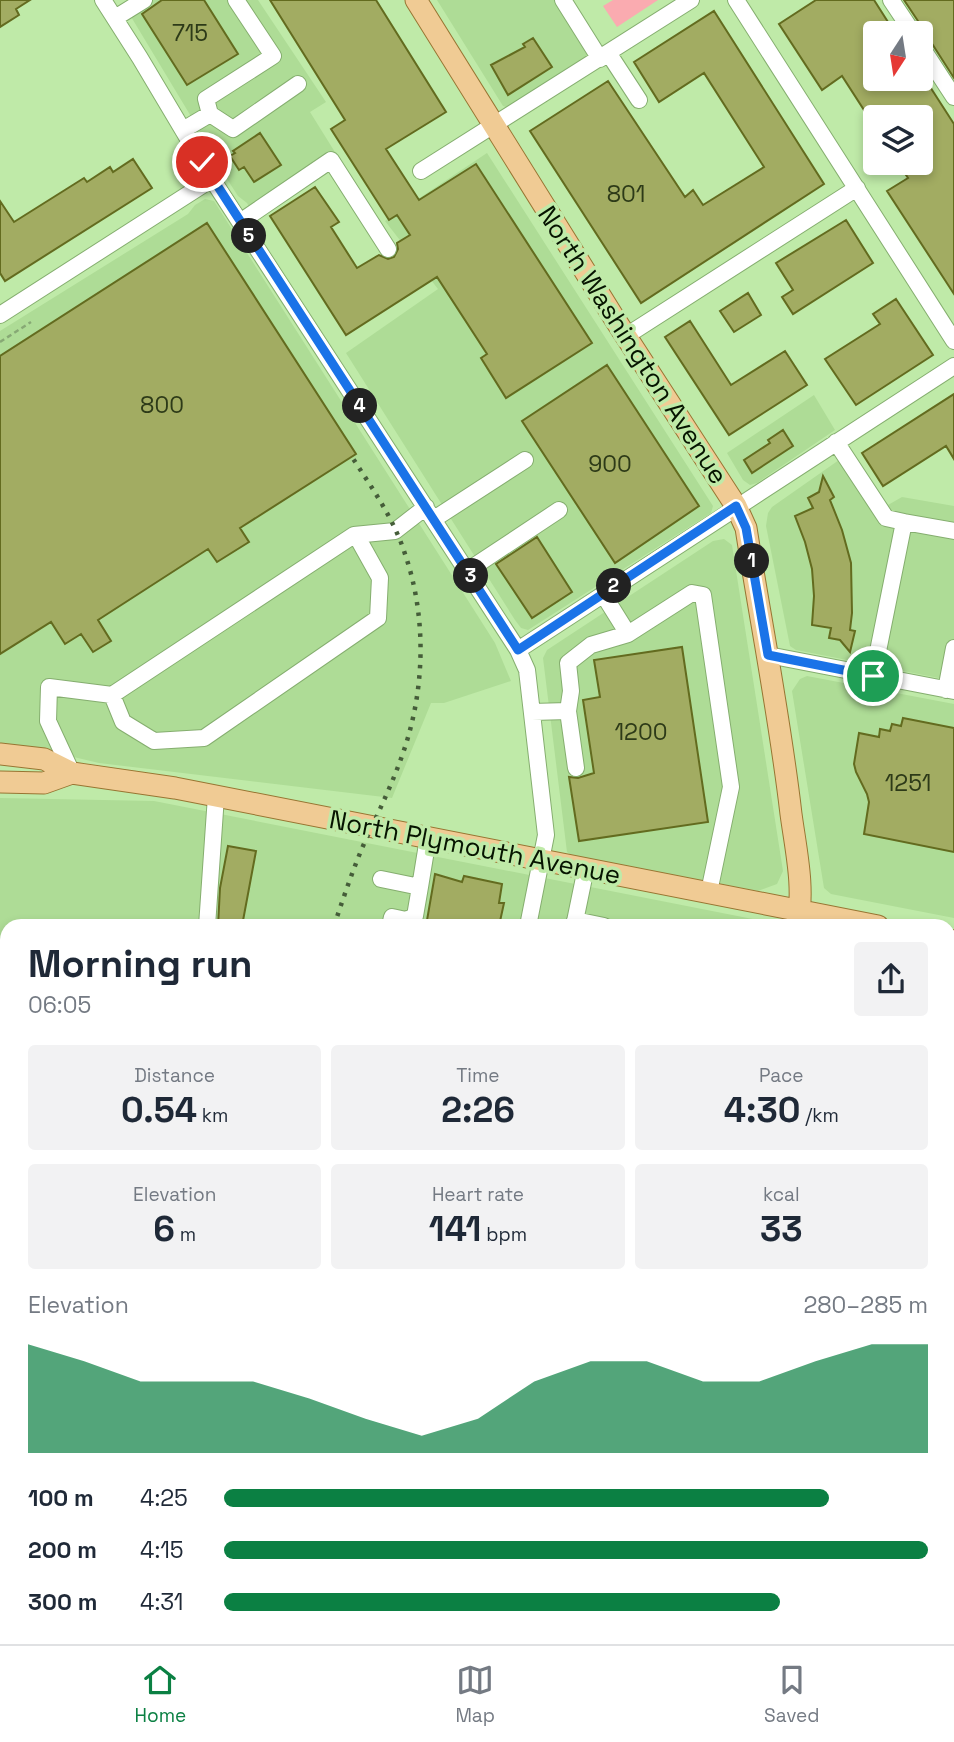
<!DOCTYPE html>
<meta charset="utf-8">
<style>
:root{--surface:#fff;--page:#f2f2f3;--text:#1f2937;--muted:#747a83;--line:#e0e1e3;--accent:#0b8043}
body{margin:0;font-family:"Space Grotesk",sans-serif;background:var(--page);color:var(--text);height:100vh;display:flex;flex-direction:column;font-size:26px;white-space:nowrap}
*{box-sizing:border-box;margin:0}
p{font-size:23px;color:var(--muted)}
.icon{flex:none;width:38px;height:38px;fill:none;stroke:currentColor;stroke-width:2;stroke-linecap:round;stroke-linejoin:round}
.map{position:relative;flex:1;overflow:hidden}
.panel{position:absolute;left:0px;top:919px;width:956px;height:726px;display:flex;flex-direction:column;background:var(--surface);border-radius:21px 21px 0 0;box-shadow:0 4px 10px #0003}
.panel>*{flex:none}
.needle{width:46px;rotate:192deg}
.controls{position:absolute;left:863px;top:21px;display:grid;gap:14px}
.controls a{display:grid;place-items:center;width:70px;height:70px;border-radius:7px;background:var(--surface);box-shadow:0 4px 10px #0003;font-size:35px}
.pin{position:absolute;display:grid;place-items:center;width:60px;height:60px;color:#fff;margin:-30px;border:4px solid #fff;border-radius:50%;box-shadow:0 2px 7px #0007}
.km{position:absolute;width:35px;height:35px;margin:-18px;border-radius:50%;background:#222;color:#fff;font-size:19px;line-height:35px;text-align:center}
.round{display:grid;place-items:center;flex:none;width:74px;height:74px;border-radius:7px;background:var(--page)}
.headline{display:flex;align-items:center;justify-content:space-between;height:119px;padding:0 28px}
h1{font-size:38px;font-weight:700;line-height:52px}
.stats{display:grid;grid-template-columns:repeat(3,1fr);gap:10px;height:119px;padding:7px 28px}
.stats div{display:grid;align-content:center;border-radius:7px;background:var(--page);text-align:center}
.stats b{font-size:35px;font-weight:700}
.stats small{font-size:19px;font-weight:400}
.stats p{font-size:19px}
.chart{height:196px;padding:14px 28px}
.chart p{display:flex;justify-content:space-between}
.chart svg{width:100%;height:126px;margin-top:7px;fill:var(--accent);opacity:.7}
ul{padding:0 28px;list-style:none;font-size:23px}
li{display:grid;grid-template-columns:112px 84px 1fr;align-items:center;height:52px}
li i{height:18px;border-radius:9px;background:var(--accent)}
.menu{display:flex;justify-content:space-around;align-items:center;height:98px;border-top:2px solid var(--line);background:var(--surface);font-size:19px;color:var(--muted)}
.menu a{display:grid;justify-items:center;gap:4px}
.menu .selected{color:var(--accent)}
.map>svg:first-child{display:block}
</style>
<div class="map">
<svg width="954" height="1644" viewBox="0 0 954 1644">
<rect width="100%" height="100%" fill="#bfeaa8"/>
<path fill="#aedc96" d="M153,0h105l68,102 -16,10 28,45 -86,55 -5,-9 -9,-7 -31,-48 -3,-10 -74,-123z
M437,0h135l31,50 -94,58 -6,-2z
M487,153l226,353 -2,7 -183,117 -7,-2 -6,-8 -169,-267 92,-64 -53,-68z
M205,199l9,2 281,442 16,38 -67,22h-13l-39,95 -293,-35 -72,-17h-27v-415l188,-117 7,-9z
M814,395l21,35 -78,53 -7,2 -7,-5 -16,-27z
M849,453l39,52 14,-8 52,9v175l-158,-31 -6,-4 -24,-120 2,-13 4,-6z
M724,539l8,6 51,326 -6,13 -19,7 -187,-36 -4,-3 -24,-194 4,-8 166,-109z
M807,676l147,28v214l-123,-24 -7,-6 -32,-197 8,-12z
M0,798l154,3 634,125h-781v712h628l-1,6h-634z
M949,957l5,2v306l-5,10z"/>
<path fill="#faabb0" d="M613,0h45l-41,27 -14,-21z"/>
<path fill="#a2ac62" stroke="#636b1f" stroke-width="2" d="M0,0h30l-14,9 3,6 -19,12z
M162,0h42l34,54 -51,31 -45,-71z
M270,0h106l70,112 -60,37 33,51 57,-36 116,179 -86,55 -25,-40 6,-4 -50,-77 -91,58 -76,-119 45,-29 24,35 -8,5 26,41 22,-13 9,4 6,-2 4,-8 -1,-6 13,-8 -13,-20 -8,5 -58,-91 14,-9z
M816,0h58l21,33h-20v46h50l29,45v170l-67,-103 21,-13 -10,-15h22v-46h-45v10l-33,-51 -20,14 -43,-66z
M904,0h50v78l-25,-39 -6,-4 -1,-8z
M714,11l110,173 -183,119 -111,-172 78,-50 77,116 8,-7 10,15 61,-38 -60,-94 -45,29 -25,-40z
M533,38l19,29 -44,28 -17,-30 34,-18 -2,-3z
M260,133l21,32 -27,17 -10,-15 -5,3 -9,-14 5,-3 -2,-2z
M133,159l19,29 -147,93 -5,-8v-72l14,21 70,-44 3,4 23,-15 3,5z
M846,220l27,43 -80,51 -11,-17 11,-7 -17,-27z
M207,223l149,231 -116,74 9,14 -32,20 -9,-13 -110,71 13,21 -18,11 -12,-18 -16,10 -14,-22 -51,32v-298z
M748,293l13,22 -27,17 -14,-21z
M896,299l37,56 -77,50 -31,-46 55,-35 -7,-10z
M690,321l41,64 54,-34 22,34 -78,50 -64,-98z
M607,365l92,141 -84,57 -93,-142z
M954,394v65l-8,-13 -63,40 -21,-33z
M783,430l10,16 -41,27 -8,-13 26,-17 -2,-3z
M823,476l11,21 -4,3 12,30 9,33 1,50 -2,17 5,1 -5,21 -10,-12 -11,-2 2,-10 -19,-3 2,-29 -2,-27 -7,-27 -10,-26 18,-8 -5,-10 11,-6z
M537,537l35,55 -40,26 -36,-54z
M682,647l26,175 -129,19 -10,-64 9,1 16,-5 -11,-73 17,-3 -6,-37z
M903,718l51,10v124l-90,-18 5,-32 -2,-8 -11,-22 -2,-8 5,-31 20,4 1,-8 10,2 2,-7 9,2z
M228,846l28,5 -14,75h-24l2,-38z
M435,874l27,8 2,-6 38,8 -3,19h5l-5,23h-73z"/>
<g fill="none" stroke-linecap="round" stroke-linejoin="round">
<g stroke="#85ae6f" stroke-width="18">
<path id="minor" d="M103,0l37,58 72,121 306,471 9,20 19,165 -18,91
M563,0l37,59
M736,0l218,341
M891,0l22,33
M115,18l29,-18
M920,45l34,52
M609,54l30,46
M210,114l23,15 65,-45
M183,130l27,-16 -4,-15 67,-43 -37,-56
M421,171l270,-171
M240,222l91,-62 57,89
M0,315l212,-136
M626,336l231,-148
M836,442l50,76 18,4
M434,519l91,-59
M467,571l92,-61
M603,594l25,40
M518,650l436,-284
M768,655l186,36
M873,676l31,-154 50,9
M946,690l8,-42
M112,695l11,27 31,19 50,-3 174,-120 2,-40 -24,-43
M568,711l8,57
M532,712l36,-1 3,-20 -3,-28 23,-18 37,-11 64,-41 11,2 28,192 -22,105
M72,773l-24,-52 1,-34 63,8 242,-160 41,-4 31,-24
M381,879l39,8 8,-49
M575,920l29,6
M207,926l9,-130
M390,926l2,-9 14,3 9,-4 5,-29
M574,926l12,-58
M948,1245l6,-8
M332,1644v-6
M386,1644l1,-6
M505,1644l1,-6
M540,1644l1,-6
M580,1644l6,-6"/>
</g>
<g stroke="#987532" stroke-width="23">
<path id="major" d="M416,0l200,321 120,185 10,22c15,96 34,190 45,286 5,37 14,75 6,112
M0,754l44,5 28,14 103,15 703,138
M0,782l44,1 28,-10
M948,940l6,1
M651,1644l4,-6"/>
</g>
<g stroke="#987532" stroke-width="26">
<path id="highway" d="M948,1321l6,-9
M948,1427l6,-9
M948,1517l6,-12
M790,1644l2,-6
M847,1644l2,-6
M902,1644l2,-6
M952,1644l2,-4"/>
</g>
<path stroke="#87a975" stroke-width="2.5" stroke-dasharray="5 3.5" stroke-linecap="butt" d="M0,342l31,-20"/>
<use href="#minor" stroke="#fff" stroke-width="16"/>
<use href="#major" stroke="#f0cb94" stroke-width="21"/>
<use href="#highway" stroke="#e6a94d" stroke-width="24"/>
<path stroke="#455d39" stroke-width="4.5" stroke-dasharray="3.5 7" stroke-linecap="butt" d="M334,926c9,-27 18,-54 29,-80 14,-31 29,-61 40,-93 22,-63 24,-135 2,-199 -11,-35 -33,-66 -53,-97
M156,1644l2,-6
M174,1644l3,-6"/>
</g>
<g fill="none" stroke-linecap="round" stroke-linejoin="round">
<g stroke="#fff" stroke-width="14">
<path id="route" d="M202,162l316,488 218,-144 10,22 22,127 105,21"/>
</g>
<use href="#route" stroke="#1a73e8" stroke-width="9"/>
</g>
<g text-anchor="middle" stroke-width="7" stroke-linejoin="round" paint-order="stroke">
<g font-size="23" fill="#2d3a18">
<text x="190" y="41">715</text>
<text x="626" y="202">801</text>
<text x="162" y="413">800</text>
<text x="610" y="472">900</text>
<text x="641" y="740">1200</text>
<text x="908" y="791">1251</text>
</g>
<g font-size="26" fill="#061400" stroke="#bfeaa8">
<text transform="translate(633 345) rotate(57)" y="9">North Washington Avenue</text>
<text transform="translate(475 847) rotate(11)" y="9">North Plymouth Avenue</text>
</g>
</g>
</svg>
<div class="controls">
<a><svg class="needle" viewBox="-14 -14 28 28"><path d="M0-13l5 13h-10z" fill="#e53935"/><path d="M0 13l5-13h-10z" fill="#747a83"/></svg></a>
<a><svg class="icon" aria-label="layers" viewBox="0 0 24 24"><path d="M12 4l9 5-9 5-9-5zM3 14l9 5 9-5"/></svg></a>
</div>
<div class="pin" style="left:873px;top:676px;background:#1e9e55"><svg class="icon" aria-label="arrive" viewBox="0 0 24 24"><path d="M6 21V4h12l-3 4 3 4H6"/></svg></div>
<div class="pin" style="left:202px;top:162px;background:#d93025"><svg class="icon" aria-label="check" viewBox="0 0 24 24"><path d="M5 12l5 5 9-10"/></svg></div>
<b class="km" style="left:752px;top:561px">1</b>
<b class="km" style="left:614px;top:586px">2</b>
<b class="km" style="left:471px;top:576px">3</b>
<b class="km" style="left:360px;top:406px">4</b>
<b class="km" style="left:249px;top:236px">5</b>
<section class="panel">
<div class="headline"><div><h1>Morning run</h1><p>06:05</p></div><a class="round"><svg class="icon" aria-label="share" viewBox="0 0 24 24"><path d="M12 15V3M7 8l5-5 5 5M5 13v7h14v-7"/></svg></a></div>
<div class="stats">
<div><p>Distance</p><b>0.54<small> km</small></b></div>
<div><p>Time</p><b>2:26</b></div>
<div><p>Pace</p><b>4:30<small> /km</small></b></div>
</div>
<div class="stats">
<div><p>Elevation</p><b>6<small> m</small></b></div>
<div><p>Heart rate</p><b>141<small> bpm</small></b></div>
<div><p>kcal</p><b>33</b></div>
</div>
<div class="chart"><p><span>Elevation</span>280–285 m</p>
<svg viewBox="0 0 160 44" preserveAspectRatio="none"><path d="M0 44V6L10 12L20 19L30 19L40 19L50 25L60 32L70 38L80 32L90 19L100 12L110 12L120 19L130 19L140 12L150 6L160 6V44z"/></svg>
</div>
<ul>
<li><b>100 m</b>4:25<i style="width:86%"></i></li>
<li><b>200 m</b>4:15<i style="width:100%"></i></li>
<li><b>300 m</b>4:31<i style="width:79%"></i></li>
</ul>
</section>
</div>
<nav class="menu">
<a class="selected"><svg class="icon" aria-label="home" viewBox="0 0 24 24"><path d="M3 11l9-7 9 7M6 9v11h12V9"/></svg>Home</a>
<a><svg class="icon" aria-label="map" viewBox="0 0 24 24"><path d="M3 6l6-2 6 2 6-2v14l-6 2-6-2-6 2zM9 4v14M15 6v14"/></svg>Map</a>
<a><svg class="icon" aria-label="saved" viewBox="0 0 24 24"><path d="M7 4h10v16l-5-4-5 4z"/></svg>Saved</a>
</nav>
